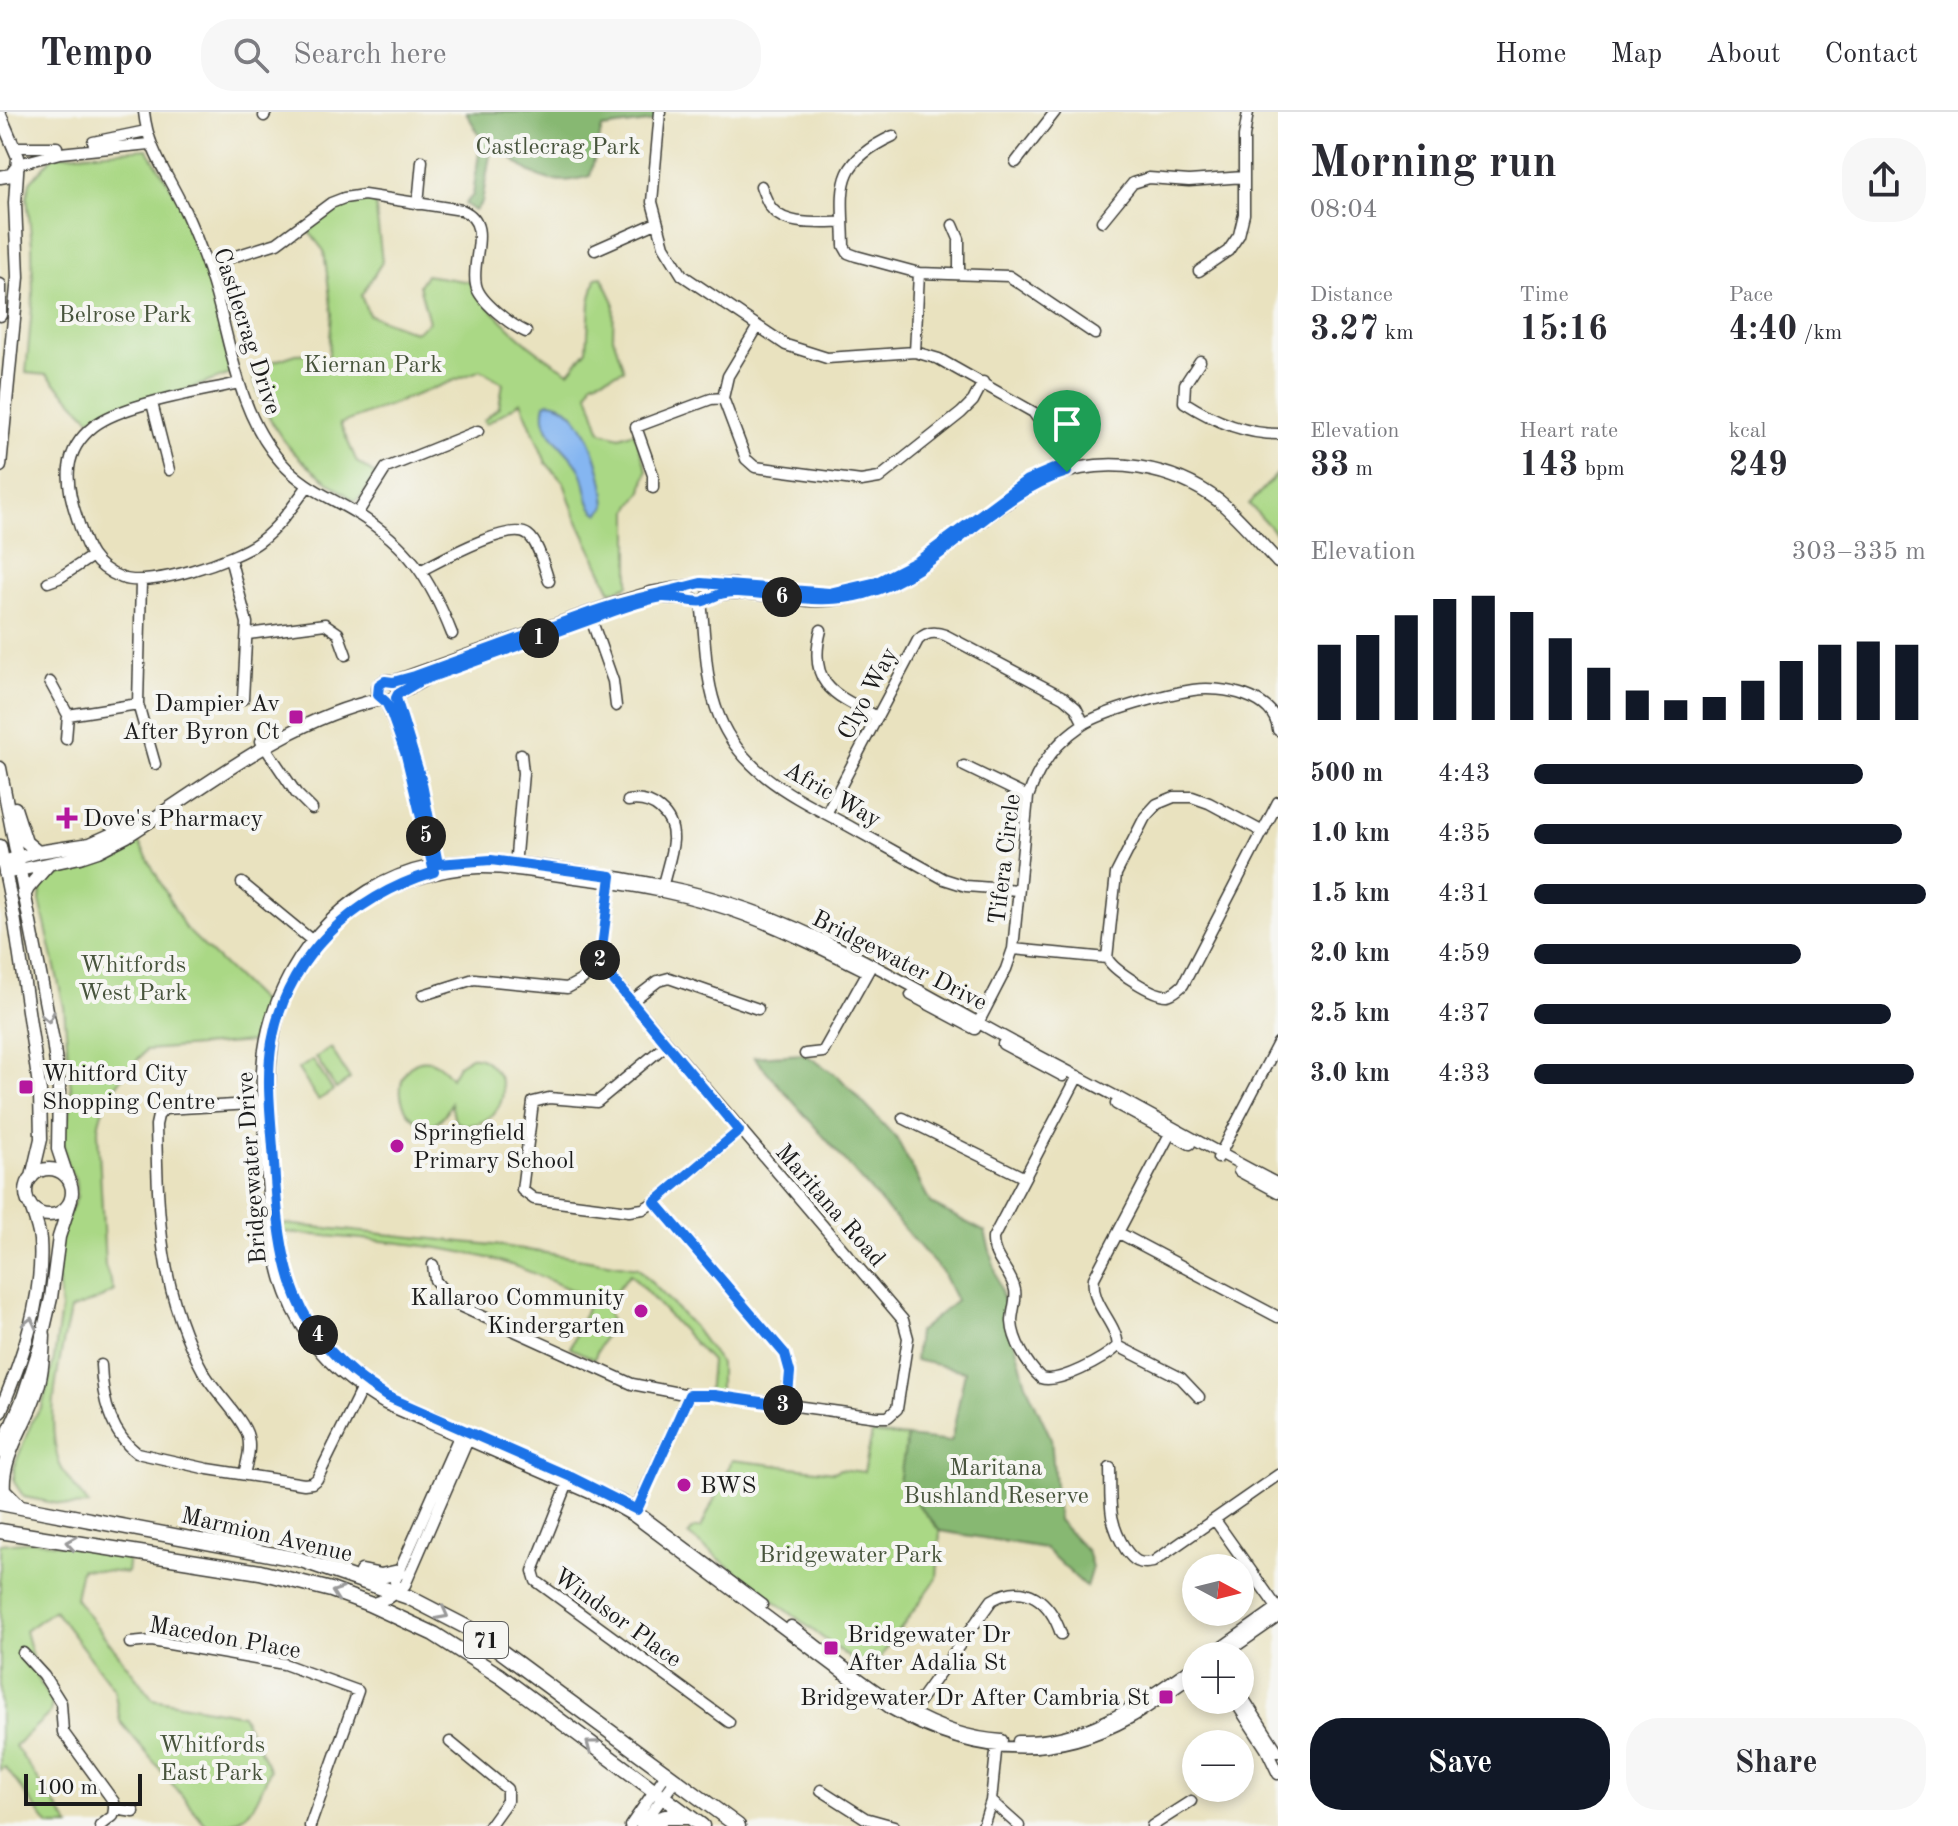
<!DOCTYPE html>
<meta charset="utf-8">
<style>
:root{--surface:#fff;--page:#f7f7f7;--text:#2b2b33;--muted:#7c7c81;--line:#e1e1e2;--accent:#111827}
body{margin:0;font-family:"Old Standard TT",serif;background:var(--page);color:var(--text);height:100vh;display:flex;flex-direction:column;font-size:30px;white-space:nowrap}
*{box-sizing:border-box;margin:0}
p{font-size:26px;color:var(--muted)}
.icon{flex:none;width:44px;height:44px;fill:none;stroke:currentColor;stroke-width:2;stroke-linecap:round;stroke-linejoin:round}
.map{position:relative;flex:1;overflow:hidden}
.side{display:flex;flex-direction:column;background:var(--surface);width:680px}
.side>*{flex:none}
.needle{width:52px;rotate:97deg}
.tools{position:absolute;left:1182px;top:1442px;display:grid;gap:16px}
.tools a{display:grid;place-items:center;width:72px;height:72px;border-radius:50%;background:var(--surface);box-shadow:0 4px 12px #0003;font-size:40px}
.scale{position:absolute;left:24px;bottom:20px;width:118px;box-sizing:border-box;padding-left:8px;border:4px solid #1c1c1c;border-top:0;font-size:22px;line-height:28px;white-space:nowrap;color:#1c1c1c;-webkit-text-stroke:6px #f6f6f2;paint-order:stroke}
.pin{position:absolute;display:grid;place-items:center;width:68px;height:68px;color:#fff;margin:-82px -34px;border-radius:50% 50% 50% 0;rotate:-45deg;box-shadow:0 0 8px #0007}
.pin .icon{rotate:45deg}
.km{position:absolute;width:40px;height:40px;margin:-20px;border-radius:50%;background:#222;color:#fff;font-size:22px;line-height:40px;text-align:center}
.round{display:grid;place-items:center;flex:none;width:84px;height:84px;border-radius:32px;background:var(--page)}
.head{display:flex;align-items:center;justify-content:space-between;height:136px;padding:0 32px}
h1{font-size:44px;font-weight:700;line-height:60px}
.figures{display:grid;grid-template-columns:repeat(3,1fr);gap:12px;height:136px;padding:8px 32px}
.figures div{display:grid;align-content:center}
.figures b{font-size:34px;font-weight:700}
.figures small{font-size:22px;font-weight:400}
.figures p{font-size:22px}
.chart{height:224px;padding:16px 32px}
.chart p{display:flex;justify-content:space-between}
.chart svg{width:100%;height:144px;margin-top:8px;stroke:var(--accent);stroke-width:6}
.action{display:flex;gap:16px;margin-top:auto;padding:16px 32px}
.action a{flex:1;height:92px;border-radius:32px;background:var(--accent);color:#fff;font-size:32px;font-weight:700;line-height:92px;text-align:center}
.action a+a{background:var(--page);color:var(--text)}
ul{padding:0 32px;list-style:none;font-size:26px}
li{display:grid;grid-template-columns:128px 96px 1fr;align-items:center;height:60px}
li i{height:20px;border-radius:10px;background:var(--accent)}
header{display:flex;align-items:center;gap:48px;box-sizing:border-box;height:112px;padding:0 40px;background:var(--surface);border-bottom:2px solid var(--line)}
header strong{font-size:38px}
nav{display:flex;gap:44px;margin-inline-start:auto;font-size:28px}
.search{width:560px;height:72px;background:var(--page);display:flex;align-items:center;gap:20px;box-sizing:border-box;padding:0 28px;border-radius:32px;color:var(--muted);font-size:30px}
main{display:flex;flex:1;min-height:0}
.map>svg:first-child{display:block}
</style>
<header>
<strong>Tempo</strong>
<div class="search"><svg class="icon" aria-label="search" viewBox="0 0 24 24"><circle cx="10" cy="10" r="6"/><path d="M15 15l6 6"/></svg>Search here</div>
<nav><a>Home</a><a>Map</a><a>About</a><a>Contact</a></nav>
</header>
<main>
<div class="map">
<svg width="1278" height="1714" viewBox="0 0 1278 1714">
<rect width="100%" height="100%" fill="#f6f6f2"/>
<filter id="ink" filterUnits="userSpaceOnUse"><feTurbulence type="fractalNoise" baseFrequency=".0125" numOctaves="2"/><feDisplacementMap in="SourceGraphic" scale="16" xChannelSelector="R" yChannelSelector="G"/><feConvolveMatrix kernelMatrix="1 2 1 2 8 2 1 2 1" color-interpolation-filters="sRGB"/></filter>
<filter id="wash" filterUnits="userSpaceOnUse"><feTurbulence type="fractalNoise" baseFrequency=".006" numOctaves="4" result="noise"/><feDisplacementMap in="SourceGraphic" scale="32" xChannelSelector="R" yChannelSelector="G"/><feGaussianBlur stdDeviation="1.8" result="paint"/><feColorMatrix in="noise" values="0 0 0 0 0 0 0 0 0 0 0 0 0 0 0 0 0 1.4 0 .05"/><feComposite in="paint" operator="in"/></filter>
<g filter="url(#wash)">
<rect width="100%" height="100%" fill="#e9e2bf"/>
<path fill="#aad885" stroke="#637a50" stroke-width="2" d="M147,37l34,54 29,61 20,110 -84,31 -56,14 -43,-44 -21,-2 7,-77 -1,-51 -5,-48 3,-15 23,-26z
M364,88l11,1 7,61 -21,34 8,19 46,17 14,-10 -10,-37 7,-10 45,7 1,7c32,34 56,60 97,83l18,-22 3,-48 6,-24 6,-1 12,25 -1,35 11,33 -32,12 -4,11 13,39 19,5 14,-5 13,38 -5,21 -13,19v75l-18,7 -36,-77 -11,-32 -18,-20 -25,-61 -35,22 -3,-3 16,-14 4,-24 -22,-13 -141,54 17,38 19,13 -14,21 -7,5c-58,-40 -85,-62 -104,-132l45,-15 19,-1 6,12 7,-1 4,-51 -8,-62 -18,-23 44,-27z
M1278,361v63l-29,-32z
M137,727l48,89 87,84 -7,29 -119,9c-20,24 -46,48 -48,81l7,135 9,25 -17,9 -27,10c-9,46 -25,101 -12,149 4,16 22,33 31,46l-20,1 -45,-9 -10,-15v-15l19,-48 9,-12 12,-48 7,-50 -5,-51 7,-30 14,-32 -2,-17 -8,-14 -5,-26 10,-36 -8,-96 -24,-106 1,-13 7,-8 62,-24z
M331,936l19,31 -14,10 -20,-32z
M471,945c9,-1 15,3 21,10 30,31 -9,70 -37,54l-4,-18c-5,12 -11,19 -24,23 -54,-21 -14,-100 24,-48l7,-13z
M313,948l20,31 -15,9 -20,-31z
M284,1112l219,22 135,22 55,58 27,37v33l-12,-1 3,-34 -81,-87 -25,31 6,16 -17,38 -24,-11 21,-49c-34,-15 -67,-32 -103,-41 -67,-17 -139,-19 -207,-26z
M872,1321l35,4 -7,45 40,49 -3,47 -68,95 -181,-138 6,-7h7l31,-68 102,12 6,-3 24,3z
M36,1429l93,14 -2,18 -46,-4 -6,29 78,101 89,16 28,55c-16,37 -20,56 -63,56l-87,-105 -6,-32 -60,-79 -29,21 13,48 14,24 -2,10 -35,33 55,80h-21l-44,-59 -5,3v-226z"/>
<path fill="#87b872" stroke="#526a47" stroke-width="2" d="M466,0h190l-1,9 -53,7 -12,48c-38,12 -60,1 -87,-26h-12l-9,52 -7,9 -10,-7 8,-9 8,-57z
M805,942l35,24 57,61 34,65 54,28 41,152 25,54 7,82 29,31 5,16 -6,20 -42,-39 -104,-17 -41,-49 8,-45 44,5 14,-71 -50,-11 3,-28 38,-31 -14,-29 -188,-215z"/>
<path fill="#85b6f1" stroke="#506986" stroke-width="2" d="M549,290c38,2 55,74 57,104l-7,8c-14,-8 -11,-25 -17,-40 -9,-24 -46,-39 -37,-70z"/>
</g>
<g filter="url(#ink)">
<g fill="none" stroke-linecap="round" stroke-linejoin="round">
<g stroke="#3b3a34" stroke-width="13">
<path id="minor" d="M144,0c4,38 23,61 39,95 9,18 16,37 23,56 25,66 26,144 75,199 22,25 47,34 75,51 53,33 74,65 96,121
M660,0l-8,90 12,44 18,29 104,70 41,13 88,-6 24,7 94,53 26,36 8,24
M264,4l2,-4
M893,24c-61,28 -50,53 -49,110l4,7 8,3 63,17 -4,79
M93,30l53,-11
M16,35h41
M1016,50l39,-50
M18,52l42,-11 89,-9
M761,74c3,8 6,18 12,24 14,17 51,12 70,13
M418,92l4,-43
M1102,109l31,-38 16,-5 40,3 55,-4
M953,113l6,14v34
M595,138l61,-27
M207,153l70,-22 54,-40 13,-5 20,-3 98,15c32,14 8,49 14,75 3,16 35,40 50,47
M1199,159l29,-20 11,-16 5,-21v-77l4,-25
M919,161l90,3 86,58
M757,216l-29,48 -5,22 23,61 9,8 106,14 18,-3 82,-65 12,-12 10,-19
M1200,249l-15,23 -1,18c28,18 60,32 94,32
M239,271c-38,9 -115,20 -145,43 -32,25 -29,57 -17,92 9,29 14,48 45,60 28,10 113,-18 137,-36 20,-15 34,-36 48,-55
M152,291l17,67
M653,376v-13l-17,-48 75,-28 12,-1
M357,402l29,-46 92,-37
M230,446l17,65 -4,76
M422,458c19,-10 88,-49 106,-35 11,8 16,33 21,46
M48,470l11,-4 32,-21
M141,470l-3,122 17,60
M701,489c5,40 3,78 18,115 23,58 78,82 128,109 32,18 65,36 97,54l22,7 52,4
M589,501l24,68 3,25
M821,518c-14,54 13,65 55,86
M248,522l77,-10 13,9 8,22
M50,570l18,33 -2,24
M396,586l25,81 17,91
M386,590l20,53 13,47
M68,603l70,-11
M261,629l35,52 16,16
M964,654l64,31
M628,689c24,-4 46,13 45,39 -1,16 -8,33 -11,49
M826,702l92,-174c8,-8 17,-9 27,-5l118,62 13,11 8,16
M426,721l6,36
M515,755l8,-94 -2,-19
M242,771l73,60
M1013,837l94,9c6,12 46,38 60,37 7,-1 11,-6 16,-10l95,-183
M1107,846l9,-84 29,-57 12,-13 17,-7h18l17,6 54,29
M423,883l51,-16 93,9 13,-7 20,-17
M911,883l64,34
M632,889l26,-20 11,-3 89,31
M975,917l31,-60 7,-20 15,-152c10,-30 27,-54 54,-72 22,-14 84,-31 111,-35 29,-4 82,5 85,40
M1003,932l60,32
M666,933l-69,57 -48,-4 -16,4 -11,88 12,9 95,12 14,-2 12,-7 130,152 5,18 -3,34
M805,942l18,-2 48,-86
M1078,964l-85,162c-1,20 18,33 22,52 2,10 -3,21 -3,32 1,18 15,43 29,56 18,6 63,-19 77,-32 -2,-25 -28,-41 -24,-68l79,-150
M1116,992l74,40
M903,1006l120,59
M1218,1046l60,-115
M1239,1059l39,21
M655,1090l84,-71
M1119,1121l159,84
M433,1153l2,15 18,23 179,81 57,11h25l163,22h11l9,-8 11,-71 -5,-18 -303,-356 11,-86
M1118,1234l63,32 18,19
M101,1253c1,31 9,68 36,88l71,16 96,15 8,-1 5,-4 47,-95
M1110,1356c1,34 -3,53 16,82 8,11 13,15 27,12l125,-87
M244,1362c3,-12 7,-25 4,-37 -4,-18 -35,-47 -45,-66 -44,-79 -45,-157 -47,-246l2,-9 6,-7 104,-6
M570,1366l-37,93 3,10 193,141
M634,1402l55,-119
M1215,1408l63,89
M396,1480l-1,-11 66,-149
M370,1492l18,-6 17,-13 65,-150
M762,1493l-138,-103 -238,-106c-59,-36 -92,-83 -106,-151 -7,-70 -20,-167 0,-234 26,-86 113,-140 199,-143 31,-1 64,6 96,10 58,7 116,17 171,38 40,15 78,34 116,53
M791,1514c64,48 127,109 211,114
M130,1531l22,-2 132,23 74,27 -48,135
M23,1541l21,23 17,27 2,29 51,70v7l20,3
M1209,1544l69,-49
M1222,1544l56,-39
M1196,1562c-22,14 -43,31 -66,44 -81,45 -161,36 -239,-9l-258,-193 -32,-18 -216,-94c-109,-64 -114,-144 -120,-259 -1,-31 -6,-64 -1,-95 12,-85 78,-166 165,-184 48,-10 94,-3 142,4 61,9 119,18 178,39 79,28 155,73 228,113 46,26 93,50 140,75 54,29 107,59 161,87
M1240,1581l38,59
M1234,1588l32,49 12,25
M907,1606l85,-118c34,-20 58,1 69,34
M1018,1629c70,2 123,-39 178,-77
M450,1630l57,47v12l-18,25
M821,1678l44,28 29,8
M991,1689l28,25
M643,1712l32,-43
M100,1714l13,-10 1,-7
M630,1714l36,-52
M983,1714l8,-25 6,-59
M1152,1714l39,-25"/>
</g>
<g stroke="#3b3a34" stroke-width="15">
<path id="major" d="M0,3l18,42 -3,46 3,74 -18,189
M0,65l11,-2 6,-8
M0,173v30
M706,473h29
M666,485l28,3
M708,485c33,-12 68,2 102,3 22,1 44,-3 65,-10 40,-14 72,-44 106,-69 22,-16 46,-35 72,-45 55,-21 120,-10 166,25 22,18 40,41 59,61
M378 579a10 10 0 1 1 20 0a10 10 0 1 1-20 0Z
M393,570l224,-79 34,-10 41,-7
M398,582l27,-15
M0,656l53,273 6,45 -1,63 10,30
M15,696l11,34 12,10
M0,734l14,70 26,176 1,47 -9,38
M3,750l35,-10 52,-8 38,-17
M5,761l75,-16 18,-6 29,-15c82,-51 158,-116 254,-137
M24,784l4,-8 21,-24
M26 1080a23 23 0 1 1 46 0a23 23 0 1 1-46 0Z
M0,1300c22,-52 44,-114 40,-172 -1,-12 -6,-24 -10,-36
M0,1340l23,-54 17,-52 11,-48 8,-61 12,-37"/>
</g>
<g stroke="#3b3a34" stroke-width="17">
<path id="highway" d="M0,1391l301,57 107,37 64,33 266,196
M18,1393l-15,-15c-3,-32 21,-65 31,-94 8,-21 8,-40 9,-61
M0,1419l260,41 71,18 38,14 65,30 66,42 202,150
M362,1460l19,4 18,-4
M643,1714l22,-9h24"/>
</g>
<use href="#minor" stroke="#fff" stroke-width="10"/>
<use href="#major" stroke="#fff" stroke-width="12"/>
<use href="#highway" stroke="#fff" stroke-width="14"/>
</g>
<defs><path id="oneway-chevron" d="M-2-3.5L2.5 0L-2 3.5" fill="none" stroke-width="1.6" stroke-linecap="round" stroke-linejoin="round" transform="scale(2)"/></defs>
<g stroke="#999">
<use href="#oneway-chevron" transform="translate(48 905) rotate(79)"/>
<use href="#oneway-chevron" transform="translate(30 1211) rotate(-77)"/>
<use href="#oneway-chevron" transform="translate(71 1431) rotate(-171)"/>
<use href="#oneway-chevron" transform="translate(337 1481) rotate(-160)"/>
<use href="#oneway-chevron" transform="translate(443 1502) rotate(28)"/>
<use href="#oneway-chevron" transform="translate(591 1633) rotate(-143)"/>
</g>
</g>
<g fill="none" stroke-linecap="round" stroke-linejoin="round" filter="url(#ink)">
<g stroke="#fff" stroke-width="16">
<path id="route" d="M1067,360l-2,-8 -38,16 -109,81 -41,21 -48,11 -128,-10c-37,10 -75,16 -112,30l3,6 -172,62 -22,13 -2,4 25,81 17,85 53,-4 120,16 -11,88 139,167 -84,71 130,152 5,18 -3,34 -73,-11h-25l-52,115 -66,-33 -185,-81c-96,-60 -106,-128 -112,-233 -2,-39 -9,-81 -2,-121 15,-86 81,-145 162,-170l-28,-117 -16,-45 -4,-8 -8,-7 1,-10 6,-4 8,1 22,-6 174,-63 3,6c22,-8 46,-18 70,-22 11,-1 35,7 42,4 11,-5 20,-10 34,-9 43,2 84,14 127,2 77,-22 125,-99 202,-122"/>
</g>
<use href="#route" stroke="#1a73e8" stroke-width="10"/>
</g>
<g fill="#b5179e" stroke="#f6f6f2" stroke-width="3">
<rect x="288" y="597" width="16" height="16" rx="4"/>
<path d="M63 694h8v8h8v8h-8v8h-8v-8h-8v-8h8z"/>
<rect x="18" y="967" width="16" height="16" rx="4"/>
<circle cx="397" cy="1034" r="8"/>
<circle cx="641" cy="1199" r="8"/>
<circle cx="684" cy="1373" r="8"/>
<rect x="823" y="1528" width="16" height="16" rx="4"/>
<rect x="1158" y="1577" width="16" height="16" rx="4"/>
</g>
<g text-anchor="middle" stroke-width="8" stroke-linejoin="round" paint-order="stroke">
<rect fill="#f6f6f2" stroke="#5d5d5c" stroke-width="2" x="464" y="1510" width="44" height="36" rx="6"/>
<g font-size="22" font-weight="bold" fill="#1c1c1c">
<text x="486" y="1536">71</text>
</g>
<g font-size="24" fill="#47543c" stroke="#f6f6f2">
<text x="558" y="42">Castlecrag Park</text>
<text x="125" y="210">Belrose Park</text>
<text x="373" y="260">Kiernan Park</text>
<text x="133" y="860">Whitfords<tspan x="133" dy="28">West Park</tspan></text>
<text x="996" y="1363">Maritana<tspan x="996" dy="28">Bushland Reserve</tspan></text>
<text x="851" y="1450">Bridgewater Park</text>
<text x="212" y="1640">Whitfords<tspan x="212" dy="28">East Park</tspan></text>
</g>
<g font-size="24" fill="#1c1c1c" stroke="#f6f6f2">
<text transform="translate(248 219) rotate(72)" y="8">Castlecrag Drive</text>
<text transform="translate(867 581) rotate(-62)" y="8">Clyo Way</text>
<text transform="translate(833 682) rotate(30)" y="8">Afric Way</text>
<text transform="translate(1004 747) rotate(-83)" y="8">Tifera Circle</text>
<text transform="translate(900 848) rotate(27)" y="8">Bridgewater Drive</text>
<text transform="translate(251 1056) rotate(-94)" y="8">Bridgewater Drive</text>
<text transform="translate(831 1093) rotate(49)" y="8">Maritana Road</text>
<text transform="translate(267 1422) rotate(13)" y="8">Marmion Avenue</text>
<text transform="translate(618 1505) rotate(36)" y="8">Windsor Place</text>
<text transform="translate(225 1525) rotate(10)" y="8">Macedon Place</text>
</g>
<g font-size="24" fill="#1c1c1c" stroke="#f6f6f2" text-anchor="start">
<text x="280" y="599" text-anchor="end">Dampier Av<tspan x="280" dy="28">After Byron Ct</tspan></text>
<text x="83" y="714">Dove's Pharmacy</text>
<text x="42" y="969">Whitford City<tspan x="42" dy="28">Shopping Centre</tspan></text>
<text x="413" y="1028">Springfield<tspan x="413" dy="28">Primary School</tspan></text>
<text x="625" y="1193" text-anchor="end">Kallaroo Community<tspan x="625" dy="28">Kindergarten</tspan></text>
<text x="700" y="1381">BWS</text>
<text x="847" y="1530">Bridgewater Dr<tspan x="847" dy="28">After Adalia St</tspan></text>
<text x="1150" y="1593" text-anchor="end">Bridgewater Dr After Cambria St</text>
</g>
</g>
</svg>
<div class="tools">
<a><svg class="needle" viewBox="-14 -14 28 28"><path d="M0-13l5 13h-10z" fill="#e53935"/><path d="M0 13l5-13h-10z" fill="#7c7c81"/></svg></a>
<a>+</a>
<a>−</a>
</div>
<div class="scale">100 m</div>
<div class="pin" style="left:1067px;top:360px;background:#1e9e55"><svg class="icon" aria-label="arrive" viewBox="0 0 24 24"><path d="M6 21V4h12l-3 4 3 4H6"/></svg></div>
<b class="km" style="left:539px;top:526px">1</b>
<b class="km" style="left:600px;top:848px">2</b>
<b class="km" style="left:783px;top:1293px">3</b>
<b class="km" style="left:318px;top:1223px">4</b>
<b class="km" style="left:426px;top:724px">5</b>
<b class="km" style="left:782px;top:485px">6</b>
</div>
<section class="side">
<div class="head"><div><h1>Morning run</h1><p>08:04</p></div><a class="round"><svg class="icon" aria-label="share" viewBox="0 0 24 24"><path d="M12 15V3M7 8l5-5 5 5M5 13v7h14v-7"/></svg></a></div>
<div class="figures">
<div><p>Distance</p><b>3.27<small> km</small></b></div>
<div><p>Time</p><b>15:16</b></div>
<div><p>Pace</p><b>4:40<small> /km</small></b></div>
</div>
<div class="figures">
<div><p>Elevation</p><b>33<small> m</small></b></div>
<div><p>Heart rate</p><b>143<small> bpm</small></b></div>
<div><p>kcal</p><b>249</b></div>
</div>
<div class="chart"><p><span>Elevation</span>303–335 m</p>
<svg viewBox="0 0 160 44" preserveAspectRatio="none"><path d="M5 44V21M15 44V18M25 44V12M35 44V7M45 44V6M55 44V11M65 44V19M75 44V28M85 44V35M95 44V38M105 44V37M115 44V32M125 44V26M135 44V21M145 44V20M155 44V21"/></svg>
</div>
<ul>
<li><b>500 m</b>4:43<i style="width:84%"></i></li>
<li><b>1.0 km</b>4:35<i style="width:94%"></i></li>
<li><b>1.5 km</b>4:31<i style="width:100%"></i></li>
<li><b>2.0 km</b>4:59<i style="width:68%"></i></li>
<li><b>2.5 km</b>4:37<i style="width:91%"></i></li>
<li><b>3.0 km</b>4:33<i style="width:97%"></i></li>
</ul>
<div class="action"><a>Save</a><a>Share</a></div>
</section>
</main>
